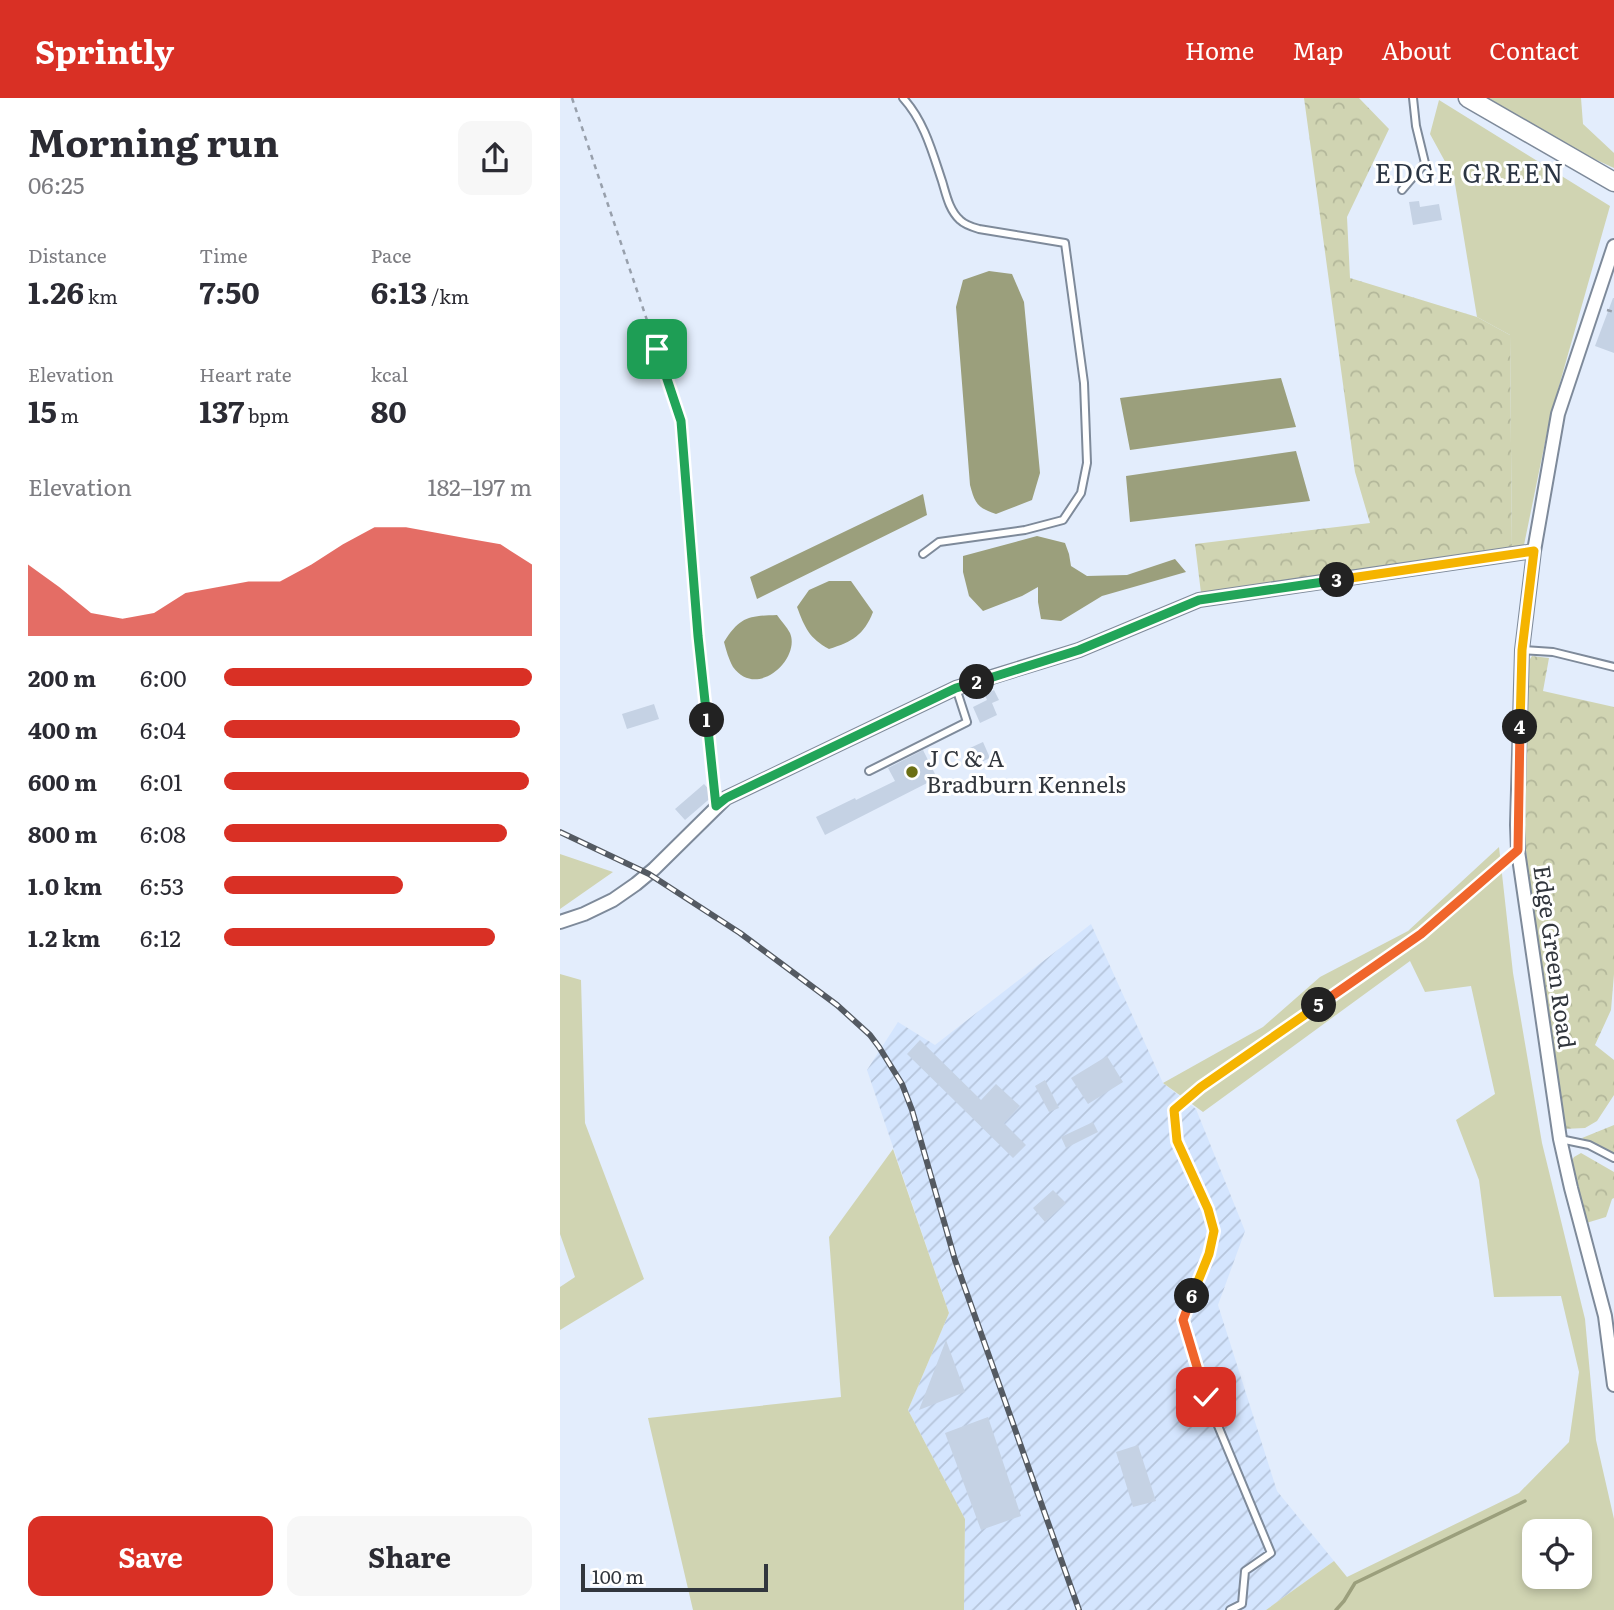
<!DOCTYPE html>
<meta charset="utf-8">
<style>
:root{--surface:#fff;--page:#f7f7f7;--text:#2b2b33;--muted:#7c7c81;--accent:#d93025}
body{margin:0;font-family:Literata,serif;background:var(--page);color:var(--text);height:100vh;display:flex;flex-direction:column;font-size:26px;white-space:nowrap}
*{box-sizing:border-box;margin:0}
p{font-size:23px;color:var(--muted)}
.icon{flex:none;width:38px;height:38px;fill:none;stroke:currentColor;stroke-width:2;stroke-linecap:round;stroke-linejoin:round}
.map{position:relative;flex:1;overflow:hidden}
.side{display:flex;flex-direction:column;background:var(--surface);width:560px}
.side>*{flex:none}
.tools{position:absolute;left:962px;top:1421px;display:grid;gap:14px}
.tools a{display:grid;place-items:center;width:70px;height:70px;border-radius:14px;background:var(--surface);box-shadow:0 4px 10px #0003;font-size:35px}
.scale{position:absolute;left:21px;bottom:18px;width:187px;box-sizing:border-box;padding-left:7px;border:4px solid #31363d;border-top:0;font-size:19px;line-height:24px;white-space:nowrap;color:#31363d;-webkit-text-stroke:5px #fff;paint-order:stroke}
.pin{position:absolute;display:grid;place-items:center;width:60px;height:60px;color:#fff;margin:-30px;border-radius:14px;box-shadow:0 4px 10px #0006}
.km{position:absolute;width:35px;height:35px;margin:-18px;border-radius:50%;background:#222;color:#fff;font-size:19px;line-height:35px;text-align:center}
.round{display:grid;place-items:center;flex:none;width:74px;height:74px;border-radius:14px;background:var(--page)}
.overview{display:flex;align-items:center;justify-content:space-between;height:119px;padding:0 28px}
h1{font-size:38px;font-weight:700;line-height:52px}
.metrics{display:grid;grid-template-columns:repeat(3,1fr);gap:10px;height:119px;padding:7px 28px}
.metrics div{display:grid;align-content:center}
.metrics b{font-size:30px;font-weight:700}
.metrics small{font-size:19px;font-weight:400}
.metrics p{font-size:19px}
.chart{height:196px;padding:14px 28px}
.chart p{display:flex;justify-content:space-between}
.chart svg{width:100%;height:126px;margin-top:7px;fill:var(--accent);opacity:.7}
.button{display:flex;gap:14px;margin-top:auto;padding:14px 28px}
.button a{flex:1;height:80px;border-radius:14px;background:var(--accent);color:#fff;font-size:28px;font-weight:700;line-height:80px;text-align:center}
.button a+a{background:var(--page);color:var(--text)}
ul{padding:0 28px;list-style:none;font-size:23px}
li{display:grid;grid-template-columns:112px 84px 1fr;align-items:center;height:52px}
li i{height:18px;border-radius:9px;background:var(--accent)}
header{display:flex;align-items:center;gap:42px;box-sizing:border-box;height:98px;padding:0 35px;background:var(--accent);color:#fff}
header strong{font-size:33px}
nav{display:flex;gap:38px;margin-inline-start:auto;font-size:24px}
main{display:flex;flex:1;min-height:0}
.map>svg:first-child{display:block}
</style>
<header>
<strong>Sprintly</strong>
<nav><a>Home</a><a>Map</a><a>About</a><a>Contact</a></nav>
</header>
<main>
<section class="side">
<div class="overview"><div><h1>Morning run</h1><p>06:25</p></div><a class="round"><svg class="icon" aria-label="share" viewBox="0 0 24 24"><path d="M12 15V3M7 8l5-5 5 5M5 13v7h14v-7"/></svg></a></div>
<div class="metrics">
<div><p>Distance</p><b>1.26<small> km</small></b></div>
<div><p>Time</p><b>7:50</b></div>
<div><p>Pace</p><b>6:13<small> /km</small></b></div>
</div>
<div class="metrics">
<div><p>Elevation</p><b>15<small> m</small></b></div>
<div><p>Heart rate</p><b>137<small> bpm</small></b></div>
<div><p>kcal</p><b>80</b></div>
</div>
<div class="chart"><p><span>Elevation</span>182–197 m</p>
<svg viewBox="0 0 160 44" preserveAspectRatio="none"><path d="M0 44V19L10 27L20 36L30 38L40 36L50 29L60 27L70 25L80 25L90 19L100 12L110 6L120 6L130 8L140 10L150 12L160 19V44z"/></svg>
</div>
<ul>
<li><b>200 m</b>6:00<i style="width:100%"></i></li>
<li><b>400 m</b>6:04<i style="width:96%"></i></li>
<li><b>600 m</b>6:01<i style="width:99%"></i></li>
<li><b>800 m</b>6:08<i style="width:92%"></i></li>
<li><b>1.0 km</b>6:53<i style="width:58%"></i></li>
<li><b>1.2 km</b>6:12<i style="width:88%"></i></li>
</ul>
<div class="button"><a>Save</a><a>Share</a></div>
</section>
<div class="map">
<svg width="1054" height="1512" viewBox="0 0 1054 1512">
<defs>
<pattern id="industrial-furrows" width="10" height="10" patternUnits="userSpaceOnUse" patternTransform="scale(1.75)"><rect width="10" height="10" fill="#d4e5fe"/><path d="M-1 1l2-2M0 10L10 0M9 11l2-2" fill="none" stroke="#b6c5db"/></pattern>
<pattern id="forest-crowns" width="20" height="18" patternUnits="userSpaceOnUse" patternTransform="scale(1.75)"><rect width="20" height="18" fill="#d0d4b2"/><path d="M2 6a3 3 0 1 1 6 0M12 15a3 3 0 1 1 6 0" fill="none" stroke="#b3b79a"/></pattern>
</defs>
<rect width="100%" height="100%" fill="#e3edfc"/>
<path fill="url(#industrial-furrows)" d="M531,826l72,159 33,26 49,122 -27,74 59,186 57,70 -68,49h-302l1,-91 -57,-109 41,-97 -82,-243 31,-48 37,23z"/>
<path fill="#d0d4b2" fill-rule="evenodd" d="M924,0h97l2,26 31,29v15l-81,-37z
M879,2l171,106 -60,212 -26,127 -12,8 -2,-218 -33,-18 -23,-139 -24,-44z
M939,749l14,126 29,170 43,176 11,121 18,79v91h-348l68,-49 13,16 172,-84 50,-51 10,-70 -18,-76 -67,1 -15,-117 -23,-60 39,-26 -24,-108 -46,6 -15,-31 -207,151 -40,-29 100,-56 57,-50 88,-46zM975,1433h45v46h-45z
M0,756l53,18 -53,37z
M0,876l21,6 4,143 59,156 -84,51v-43l15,-10 -15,-43z
M333,1051l56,164 -41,97 57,109 -1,91h-271l-45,-192 193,-21 -12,-160z"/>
<path fill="url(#forest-crowns)" d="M744,0h55l30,31 -42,88 3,61 127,39 33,18 2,218 -311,40 -6,-49 175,-21 -15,-51z
M972,558l17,2 -6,33 71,16v267l-3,36 -16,35 19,15v35l-17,26 -12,7 -22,1 -34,-245 -4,-45 1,-174z
M1054,1027v29l-32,-16z
M1021,1055l33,19v26l-2,1 -6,18 -23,7 -14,-58 5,-9z"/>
<path fill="#9b9f7c" d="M429,173l23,3 12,28 16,171 -8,27 -36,14c-18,-6 -21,-10 -26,-29l-14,-178 7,-27z
M721,280l15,49 -166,23 -10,-52z
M736,353l14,50 -180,21 -4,-46z
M363,396l4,21 -170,84 -7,-22z
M477,438l28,7 4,11 2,12 16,10 40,-1 48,-16 11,13 -84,24 -41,25 -20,-2 -3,-17v-15l-16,9 -39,15 -14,-15 -6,-24v-16z
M269,483h22l22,31c-9,23 -21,30 -44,37 -20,-11 -24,-21 -32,-42l12,-17z
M217,517c4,6 10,12 13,18 11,26 -33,67 -57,34 -4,-7 -7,-17 -9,-25 16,-25 24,-26 53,-27z"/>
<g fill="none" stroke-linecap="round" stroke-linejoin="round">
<path stroke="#9b9f7c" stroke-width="3.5" d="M776,1512l8,-9 11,-18 170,-82"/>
</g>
<path fill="#c5d2e4" d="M859,103l1,6 19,-3 3,16 -29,5 -4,-23z
M1053,200h1v55l-19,-7z
M434,592l5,10 -7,3 5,12 -17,8 -7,-16 14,-7 -2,-5z
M94,606l5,15 -32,10 -5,-15z
M423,644l7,16 -13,6 -7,-16z
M363,652l14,28 -112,57 -9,-18 39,-19 1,2 39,-19 -7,-13z
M144,686l10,11 -29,25 -10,-11z
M360,942l61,60 15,-16 24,22 -16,17 22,22 -13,13 -106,-104z
M547,958l16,26 -35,22 -17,-26z
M485,982l14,28 -10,4 -14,-26z
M533,1024l5,10 -32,16 -5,-11z
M493,1092l13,13 -21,19 -12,-14z
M386,1242l19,52 -46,18z
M428,1319l33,99 -40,14 -36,-97z
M578,1347l18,56 -23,6 -17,-55z"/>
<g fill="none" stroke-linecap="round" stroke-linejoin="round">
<g stroke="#7e8a9a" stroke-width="10">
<path id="lane" d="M343,0c21,23 29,53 39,83 4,13 7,29 18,39 5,5 12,7 19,9l86,14 19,140 3,80 -6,30 -18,27 -38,10 -86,12 -16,12
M842,92l23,-27 -9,-37 -3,-28
M962,552l31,2 61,15
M309,673l98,-49 -11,-34
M1000,1041l29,6 25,13
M670,1512l12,-6 3,-33 26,-18 -65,-156 -23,-77 26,-66 5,-23 -6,-22 -31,-68 -3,-31 27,-23 220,-152 97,-84"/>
</g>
<g stroke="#7e8a9a" stroke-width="16">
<path id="street" d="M1054,148l-56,168 -24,137 -12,99 -5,175 1,26 42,288 11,49 34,128 9,69
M0,824l24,-8 29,-14 23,-16 18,-15 72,-71 230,-110 123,-38 120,-50 335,-49"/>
</g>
<g stroke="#7e8a9a" stroke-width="21">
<path id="secondary" d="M908,0l146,84"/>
</g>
<path stroke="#98a0ac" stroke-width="2.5" stroke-dasharray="5 5" stroke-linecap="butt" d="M12,0l109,323 17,216 17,156
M1047,212l7,2"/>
<use href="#lane" stroke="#fff" stroke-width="6"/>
<use href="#street" stroke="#fff" stroke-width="12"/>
<use href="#secondary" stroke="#fff" stroke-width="18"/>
<g stroke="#545a62" stroke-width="6">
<path id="rail" d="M0,734l89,42 91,59 97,72 33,30 9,12 23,37 10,26 43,150 124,350"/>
</g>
<use href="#rail" stroke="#fff" stroke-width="3.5" stroke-dasharray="10" stroke-linecap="butt"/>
</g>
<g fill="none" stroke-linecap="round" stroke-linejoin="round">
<g stroke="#fff" stroke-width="14">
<path id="split-1" d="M97,251l24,72 17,215 9,84"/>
</g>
<g stroke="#fff" stroke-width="14">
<path id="split-2" d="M147,622l9,86 10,-8 230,-110 21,-6"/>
</g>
<g stroke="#fff" stroke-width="14">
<path id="split-3" d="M417,584l102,-32 120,-50 138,-20"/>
</g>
<g stroke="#fff" stroke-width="14">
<path id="split-4" d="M777,482l197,-29 -12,99 -2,77"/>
</g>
<g stroke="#fff" stroke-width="14">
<path id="split-5" d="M759,907l102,-71 97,-84 2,-123"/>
</g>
<g stroke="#fff" stroke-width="14">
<path id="split-6" d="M632,1198l17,-42 5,-23 -6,-22 -31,-68 -3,-31 27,-23 118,-82"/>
</g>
<g stroke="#fff" stroke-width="14">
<path id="split-7" d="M632,1198l-9,24 23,77"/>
</g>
<use href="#split-1" stroke="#22a559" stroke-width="9"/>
<use href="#split-2" stroke="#22a559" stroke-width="9"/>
<use href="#split-3" stroke="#22a559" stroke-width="9"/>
<use href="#split-4" stroke="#f5b400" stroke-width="9"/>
<use href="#split-5" stroke="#f0652b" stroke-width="9"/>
<use href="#split-6" stroke="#f5b400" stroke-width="9"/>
<use href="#split-7" stroke="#f0652b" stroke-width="9"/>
</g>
<circle fill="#6b6f14" stroke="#fff" stroke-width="2.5" cx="352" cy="674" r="7"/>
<g text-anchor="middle" stroke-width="6" stroke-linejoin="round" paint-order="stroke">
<g font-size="23" fill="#31363d" stroke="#fff" text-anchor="start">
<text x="366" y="669">J C &amp; A<tspan x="366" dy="26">Bradburn Kennels</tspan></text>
</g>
<g font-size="23" fill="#31363d" stroke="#fff">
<text transform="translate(994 859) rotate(82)" y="8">Edge Green Road</text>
</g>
<g font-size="26" letter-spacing="2" fill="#2b3543" stroke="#fff">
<text x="910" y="85">EDGE GREEN</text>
</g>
</g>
</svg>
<div class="tools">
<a><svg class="icon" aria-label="locate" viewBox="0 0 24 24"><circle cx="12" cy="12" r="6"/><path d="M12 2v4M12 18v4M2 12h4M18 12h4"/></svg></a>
</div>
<div class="scale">100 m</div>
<div class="pin" style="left:97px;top:251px;background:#1e9e55"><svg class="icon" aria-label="arrive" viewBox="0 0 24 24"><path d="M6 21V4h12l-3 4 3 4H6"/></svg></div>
<div class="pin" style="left:646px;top:1299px;background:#d93025"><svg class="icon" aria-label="check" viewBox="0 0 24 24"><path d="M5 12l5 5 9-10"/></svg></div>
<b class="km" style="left:147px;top:622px">1</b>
<b class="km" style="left:417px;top:584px">2</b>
<b class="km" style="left:777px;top:482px">3</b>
<b class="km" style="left:960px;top:629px">4</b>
<b class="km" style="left:759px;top:907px">5</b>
<b class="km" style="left:632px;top:1198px">6</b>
</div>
</main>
